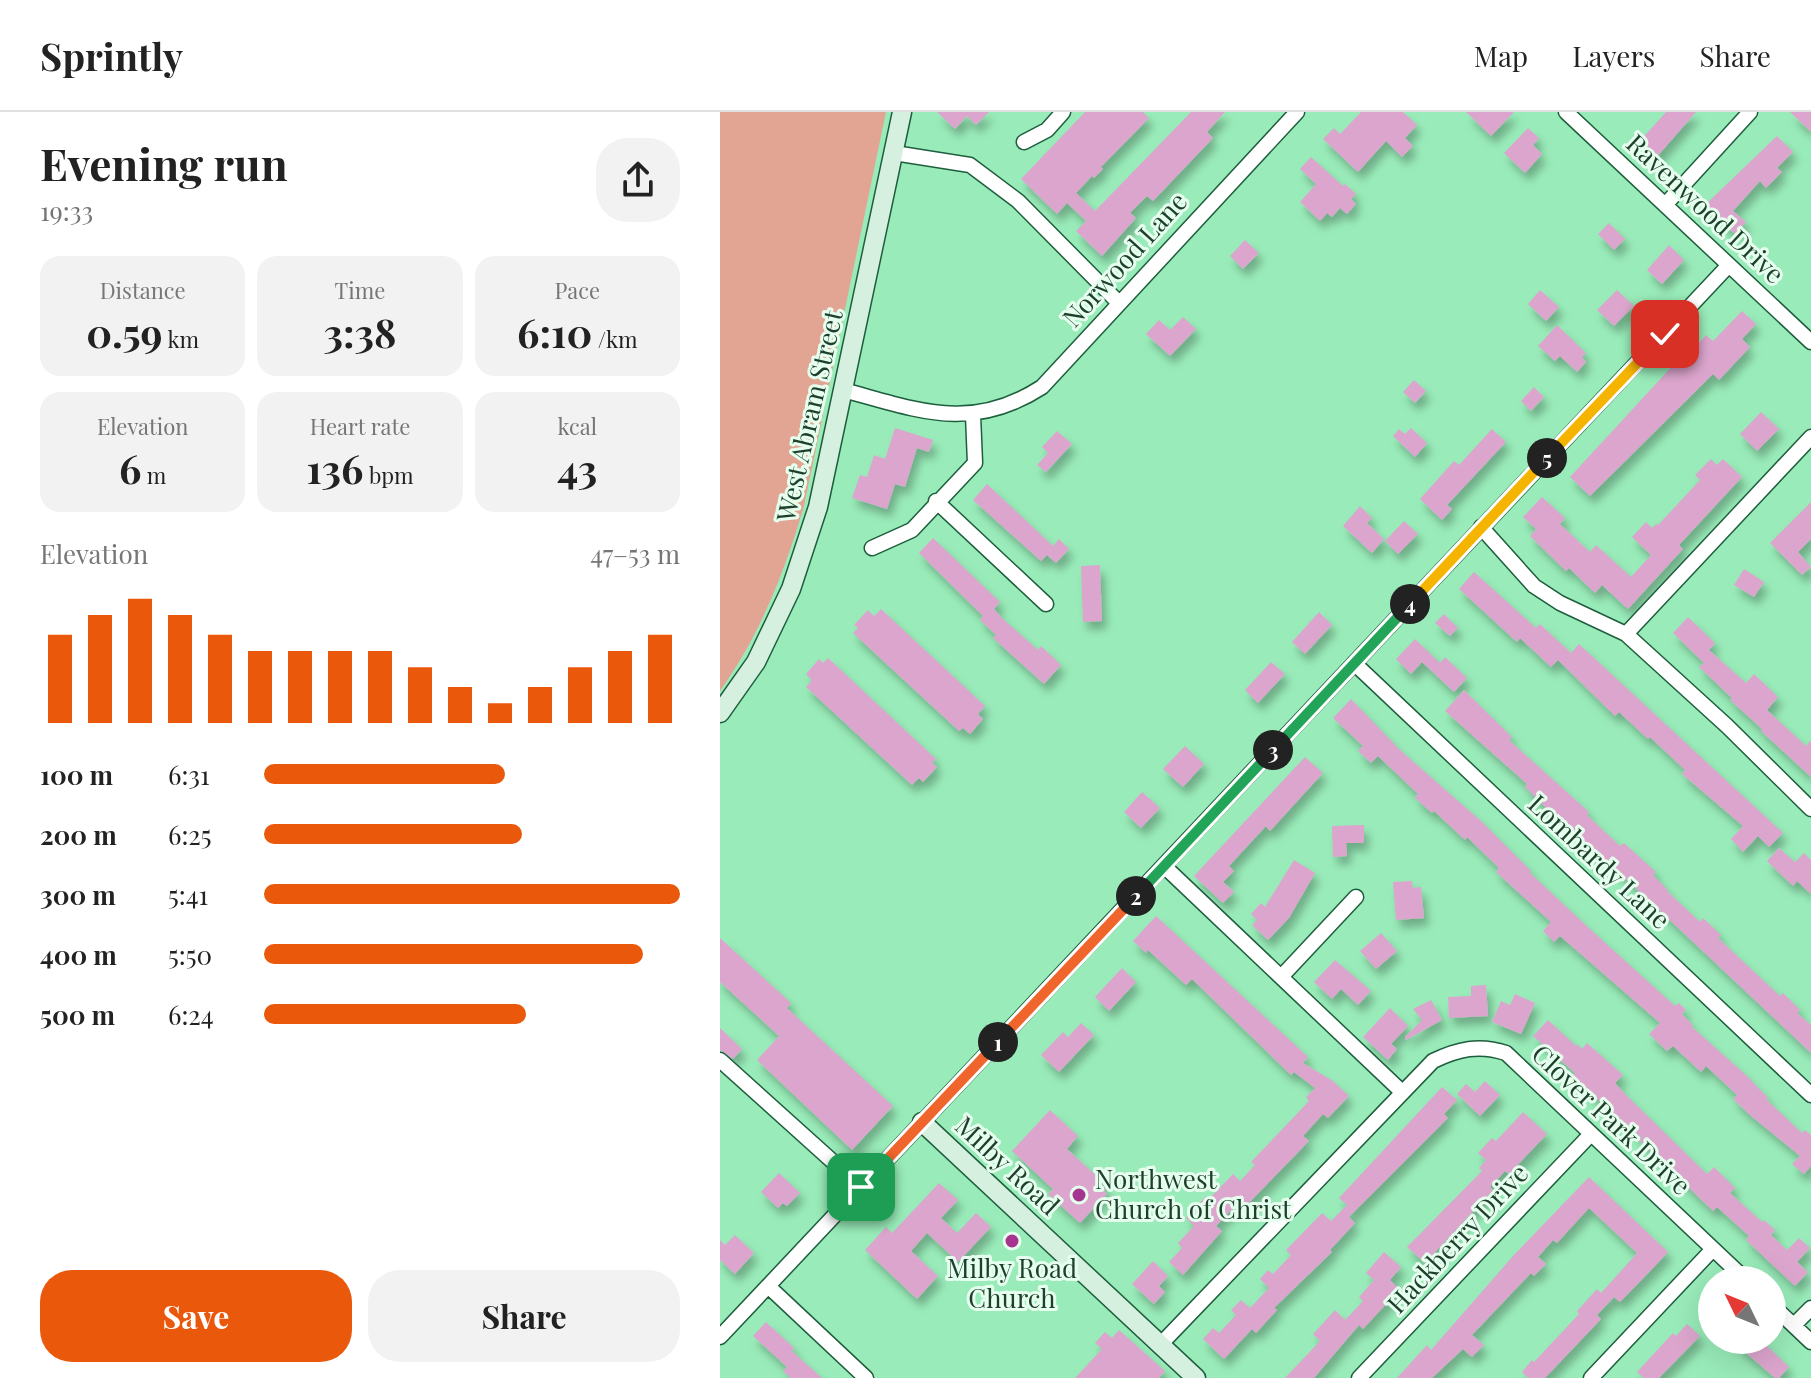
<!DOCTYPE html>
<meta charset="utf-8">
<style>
:root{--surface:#fff;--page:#f2f2f2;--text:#222;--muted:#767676;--line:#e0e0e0;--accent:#ea580c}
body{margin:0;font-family:"Playfair Display",serif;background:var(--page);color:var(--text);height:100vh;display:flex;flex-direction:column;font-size:30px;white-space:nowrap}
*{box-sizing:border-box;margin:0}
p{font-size:26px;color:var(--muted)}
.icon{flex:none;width:44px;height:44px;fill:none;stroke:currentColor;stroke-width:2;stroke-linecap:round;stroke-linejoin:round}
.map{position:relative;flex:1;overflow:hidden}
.panel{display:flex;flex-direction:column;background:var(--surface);width:720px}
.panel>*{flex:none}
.needle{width:52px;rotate:313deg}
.buttons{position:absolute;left:978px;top:1154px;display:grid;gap:16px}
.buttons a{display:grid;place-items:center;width:88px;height:88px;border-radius:50%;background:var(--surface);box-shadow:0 8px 32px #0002;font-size:40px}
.pin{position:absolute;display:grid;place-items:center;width:68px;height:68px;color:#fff;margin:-34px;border-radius:16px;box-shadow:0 4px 12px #0006}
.km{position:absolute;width:40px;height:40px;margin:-20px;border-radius:50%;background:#222;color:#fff;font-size:22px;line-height:40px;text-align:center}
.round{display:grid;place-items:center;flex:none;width:84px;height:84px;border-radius:32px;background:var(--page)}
.overview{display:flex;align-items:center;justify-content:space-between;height:136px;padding:0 40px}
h1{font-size:44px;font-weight:700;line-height:60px}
.stats{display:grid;grid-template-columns:repeat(3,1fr);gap:12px;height:136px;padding:8px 40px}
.stats div{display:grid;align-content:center;border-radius:20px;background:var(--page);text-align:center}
.stats b{font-size:40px;font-weight:700}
.stats small{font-size:22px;font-weight:400}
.stats p{font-size:22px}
.chart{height:224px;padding:16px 40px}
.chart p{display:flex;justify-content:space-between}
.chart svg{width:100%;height:144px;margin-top:8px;stroke:var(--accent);stroke-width:6}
.cta{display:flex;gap:16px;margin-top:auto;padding:16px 40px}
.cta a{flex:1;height:92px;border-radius:32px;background:var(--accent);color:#fff;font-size:32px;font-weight:700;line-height:92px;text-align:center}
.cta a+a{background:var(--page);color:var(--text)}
ul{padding:0 40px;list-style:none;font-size:26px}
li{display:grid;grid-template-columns:128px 96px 1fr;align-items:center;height:60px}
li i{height:20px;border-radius:10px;background:var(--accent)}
header{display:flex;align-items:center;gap:48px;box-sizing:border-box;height:112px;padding:0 40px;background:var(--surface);border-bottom:2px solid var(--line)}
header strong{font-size:38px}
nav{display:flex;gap:44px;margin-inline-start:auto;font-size:28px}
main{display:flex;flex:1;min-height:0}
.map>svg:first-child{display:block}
</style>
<header>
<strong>Sprintly</strong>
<nav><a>Map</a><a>Layers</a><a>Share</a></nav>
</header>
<main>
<section class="panel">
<div class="overview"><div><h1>Evening run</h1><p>19:33</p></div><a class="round"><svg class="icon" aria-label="share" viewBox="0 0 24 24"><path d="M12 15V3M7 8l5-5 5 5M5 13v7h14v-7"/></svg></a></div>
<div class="stats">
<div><p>Distance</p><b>0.59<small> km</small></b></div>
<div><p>Time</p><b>3:38</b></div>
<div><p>Pace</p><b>6:10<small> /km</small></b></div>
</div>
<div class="stats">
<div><p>Elevation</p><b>6<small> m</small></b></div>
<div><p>Heart rate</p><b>136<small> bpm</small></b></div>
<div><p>kcal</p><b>43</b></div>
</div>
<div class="chart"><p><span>Elevation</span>47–53 m</p>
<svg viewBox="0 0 160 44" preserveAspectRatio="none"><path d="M5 44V17M15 44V11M25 44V6M35 44V11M45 44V17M55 44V22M65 44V22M75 44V22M85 44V22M95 44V27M105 44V33M115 44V38M125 44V33M135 44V27M145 44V22M155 44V17"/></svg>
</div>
<ul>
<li><b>100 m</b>6:31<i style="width:58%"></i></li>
<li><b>200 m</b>6:25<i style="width:62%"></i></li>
<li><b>300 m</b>5:41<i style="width:100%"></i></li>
<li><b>400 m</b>5:50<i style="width:91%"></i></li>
<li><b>500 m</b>6:24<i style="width:63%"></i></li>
</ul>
<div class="cta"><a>Save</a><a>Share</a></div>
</section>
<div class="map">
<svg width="1091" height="1266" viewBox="0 0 1091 1266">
<defs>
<filter id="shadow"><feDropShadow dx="4.5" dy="8" stdDeviation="4" flood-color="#0004"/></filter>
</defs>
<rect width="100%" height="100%" fill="#99ecb9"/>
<path fill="#e2a594" d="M0,0h166l-82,394c-19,65 -44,129 -84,185z"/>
<path fill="#dca5cd" filter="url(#shadow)" d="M217,0h52l-13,13 -9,-9 -12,13z
M365,0h58l6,6 -48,49 2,2 -9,9 -2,-2 -14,15 -2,2 19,18 96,-99h34l-18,20 6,6 -60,63 -6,-5 -17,17 6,5 -34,38 -26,-25 10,-10 -19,-18 -10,11 -36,-35z
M641,0h42l14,13 -12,13 8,8 -11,11 -16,-16 -28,31 -35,-33 11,-11 6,6z
M746,0h48l-23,24z
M946,0h30l-41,47 -17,-16z
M1070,0h21v20z
M808,16l11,10 -6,7 9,9 -17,19 -21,-20z
M1057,24l16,16 -16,16 5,4 -16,16 -6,-7 -27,30 13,11 -11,12 -31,-28z
M591,45l32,29 2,-2 11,10 -5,5 5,5 -9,10 -7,-6 -8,9 -5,-4 -7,8 -20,-19 16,-18 -16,-15z
M889,111l16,16 -11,11 -16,-16z
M525,128l14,13 -16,16 -13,-13z
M949,133l15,15 -22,24 -15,-14z
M820,178l19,17 -13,14 -18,-17z
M897,178l17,16 -20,20 -17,-16z
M1022,199l14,13 -14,15 8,8 -31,33 -6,-6 -123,122 -20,-19 106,-115 3,3 27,-30 7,6z
M463,205l13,12 -26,27 -24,-22 13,-14 11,10z
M837,213l29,28 -4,4 4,5 -9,10 -17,-16 -5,5 -17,-15z
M694,268l12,11 -11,12 -12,-11z
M814,275l10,10 -13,14 -10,-10z
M1041,300l18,17 -22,22 -17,-17z
M175,316l38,12 -4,12 -12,-4 -12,39 -10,-3 -8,25 -35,-11 8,-23 7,2 7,-22 11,4z
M691,316l16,15 -12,14 -22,-21 6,-7 6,5z
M772,317l14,13 -59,63 5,4 -10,11 -22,-21 34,-38 5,4z
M337,319l15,13 -26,28 -9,-7 11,-12 -6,-6z
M991,347l6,6 6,-6 19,18 -63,68 4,4 -55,60 -26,-24 -7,8 -26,-25 -3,3 -36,-35 6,-7 -13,-12 19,-20 23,21 -5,6 30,28 6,-7 35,32 20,-22 -19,-18 14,-15 6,6 4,-4 2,1 42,-45 -5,-5z
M267,372l66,62 6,-7 10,10 -13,14 -9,-8 -6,6 -68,-61z
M1091,390v37l-13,13 13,15 -9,8 -32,-32z
M640,394l12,12 -5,5 17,16 -12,14 -29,-27z
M684,409l14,13 -20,20 -13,-13z
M213,426l67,64 -6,7 8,9 36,32 3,-4 20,19 -17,19 -51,-46 3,-3 -16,-15 3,-4 -64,-63z
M380,453l2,56 -19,1 -2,-56z
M1024,457l20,13 -10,15 -20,-12z
M754,460l62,56 4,-4 31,29 8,-9 204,189 -14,14 -11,-11 -15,16 -12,-13 12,-13 -61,-52 3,-4 -35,-33 -2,2 -29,-27 -4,4 -57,-56 -7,7 -31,-29 -3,4 -58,-53z
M161,497l104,97 -7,8 5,5 -13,15 -7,-6 -4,3 -106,-98 5,-5 -4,-3 14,-15 6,6z
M599,500l13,13 -27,29 -13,-12z
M724,502l14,14 -8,8 -15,-13z
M968,505l27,26 -6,7 37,33 8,-9 24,23 -11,13 39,36 5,-6v37l-50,-46 1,-2 -32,-29 2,-2 -33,-31 5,-4 -31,-30z
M695,527l25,24 5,-6 22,21 -13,14 -32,-30 -11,12 -15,-15z
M108,546l108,101 -4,4 5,4 -14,15 -4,-4 -7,7 -106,-98 6,-7 -6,-6 13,-15 4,4z
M551,550l14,12 -27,29 -13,-13z
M744,578l48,47 -3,3 80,72 -2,3 33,31 4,-3 32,29 -3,3 15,15 -1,1 33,31 3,-4 18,17 -3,3 62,58 3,-3 17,17 -3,3 14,12v28l-186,-175 -74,-65 -26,-26 2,-3 -82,-73z
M631,587l49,51 82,72 49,49 -2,1 62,58 84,76 4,-3 7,7 -4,4 11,11 -2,1 56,50 21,22 -1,2 35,33 3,-3 6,5v31l-7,8 -12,-10 8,-8 -49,-40 -18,-17 4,-4 -31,-29 -5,6 -28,-26 -6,5 -18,-17 11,-11 -100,-87 -6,6 -11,-11 8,-9 -55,-50 3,-4 -32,-31 -2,3 -31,-29 -2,2 -17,-15 3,-4 -40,-38 -7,7 -13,-12 5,-5 -30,-28z
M465,634l19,18 -21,23 -20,-18z
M585,645l18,16 -53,58 -4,-5 -37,40 5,5 -11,11 11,10 -11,11 -29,-27z
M422,680l18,16 -19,20 -17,-16z
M644,713v18h-18l1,13 -14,1 -1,-31z
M1059,736l16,14 9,-9 7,7v34l-14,-13 -4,5 -26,-25z
M574,748l21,13 -26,45 -21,22 -16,-15 5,-5 -6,-6 10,-11 4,4z
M692,769l1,7 8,-1 3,31 -28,2 -3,-38z
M436,804l152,141 -5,6 30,18 16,15 -21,22 -5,-4 -20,22 6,5 -69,71 -5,-6 -19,20 6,5 -39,44 -14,-13 13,-14 -4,-5 16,-17 -8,-8 20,-22 3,3 24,-25 7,7 15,-16 -4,-3 58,-61 -3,-4 9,-9 -21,-16 -3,3 -99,-96 -6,6 -38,-35 -2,3 -13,-12z
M661,821l16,18 -21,18 -16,-18z
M0,826l71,65 -4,5 106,98 -41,44 -95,-90 22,-24 -59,-54z
M615,848l36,31 -13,14 -17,-16 -9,10 -18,-17z
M402,856l14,14 -27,29 -14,-14z
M766,873l2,31 -39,2 -1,-21 23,-1v-10z
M795,882l20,9 -14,31 -29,-12 9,-21 9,4z
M711,888l11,20 -36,20 -1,-3 17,-17 -9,-11z
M670,896l18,18 -17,18 6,5 -9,11 -25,-23z
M828,908l28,26 1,-2 5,5 5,-6 36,32 -8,8 9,10 83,81 7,-7 21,21 -5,5 32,29 2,-2 11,10 -4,5 16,15 12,-12 11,10 -13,14 11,10 -13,14 -49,-46 3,-4 -32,-29 -4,4 -74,-71 2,-3 -59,-51 -10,-10 3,-3 -42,-37z
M361,911l13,12 -35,37 -18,-17 22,-23 5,5z
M0,916l22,21 -9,10 -13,-9z
M765,969l15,14 -20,21 -23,-22 9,-10 9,8z
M722,975l15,13 -13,14 4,4 -99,99 6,6 -25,27 2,2 -58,56 3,2 -21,23 -4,-4 -28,30 -21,-20 10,-11 6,5 17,-18 -5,-5 10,-10 9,8 19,-20 -9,-9 8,-9 5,4 18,-19 -5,-5 36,-37 9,8 16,-16 -8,-7z
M330,998l28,26 -11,13 35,32 -2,2 6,6 -2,2 3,3 -27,29 -32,-29 5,-5 -41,-38z
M803,1000l24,22 -38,40 -4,-3 -15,16 3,3 -68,73 -18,-16 75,-76 -3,-3 7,-8 -8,-7 14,-15 4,3z
M59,1061l21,20 -13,13 -4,-3 -5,5 -17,-16z
M869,1065l79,75 -13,14 -35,36 -6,-5 -17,18 4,4 -56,59h-17l-6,-6 10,-12 2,2 45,-48 -2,-3 20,-22 4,4 36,-40 -48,-45 -32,35 -4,-3 -15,17 8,7 -12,12 -3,-3 -59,62 12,10 -12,12 -9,-8 -31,29h-35l30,-33 4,5 82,-94z
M219,1071l19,17 -17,18 16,15 19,-20 15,14 -33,35 -31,-29 -16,18 27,25 -21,23 -52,-49 21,-23 6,6z
M15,1123l19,18 -19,21 -15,-14v-20l5,5z
M664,1140l17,15 -11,13 8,8 -11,15 -24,26 -4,-4 -45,53h-29l35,-37 -7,-7 22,-24 10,10 18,-19 -4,-4 15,-17 -8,-7z
M433,1149l15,15 -9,10 6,6 -11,12 -22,-20z
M992,1179v26l-13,-12z
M46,1210l28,26 -2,3 30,27h-31l-8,-7 4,-4 -34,-31z
M967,1212l13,12 -41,42h-15l-7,-6 36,-39 3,3z
M399,1218l46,41 -6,7h-84l27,-29 -7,-6 10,-11 7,6z
M1011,1228h30l28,27 -10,11h-4z"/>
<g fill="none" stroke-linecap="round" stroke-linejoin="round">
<g stroke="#1e5e3d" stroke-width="17">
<path id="street" d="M846,0l245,230
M304,30l23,-12 16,-18
M174,41l76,12 48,36 101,102
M945,93l85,-93
M123,278c75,20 128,43 199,-3l255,-275
M216,389l110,103
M761,415l53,59 26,17 66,31 101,92 84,83
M152,436l40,-18 63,-67 -2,-48
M906,522l185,-197
M634,551l457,432
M444,754l238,226
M561,865l75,-80
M0,948l141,127
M48,1174l98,92
M1052,1193l39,37
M1074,1213l17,-17
M0,1225l1009,-1072
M440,1233l273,-284c25,-12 46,-17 73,-8l240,227
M639,1266l232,-244
M871,1266l122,-129"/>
</g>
<g stroke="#1e5e3d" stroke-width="21">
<path id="secondary" d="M0,601l36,-51 35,-73 27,-82 84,-395
M202,1010l274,256"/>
</g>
<use href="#street" stroke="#fff" stroke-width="14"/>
<use href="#secondary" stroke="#d6f0e0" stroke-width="18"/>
</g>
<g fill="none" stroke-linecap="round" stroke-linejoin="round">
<g stroke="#fff" stroke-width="16">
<path id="split-1" d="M141,1075l137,-145"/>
</g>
<g stroke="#fff" stroke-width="16">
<path id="split-2" d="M278,930l138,-146"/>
</g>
<g stroke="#fff" stroke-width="16">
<path id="split-3" d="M416,784l137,-146"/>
</g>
<g stroke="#fff" stroke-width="16">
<path id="split-4" d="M553,638l137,-146"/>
</g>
<g stroke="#fff" stroke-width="16">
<path id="split-5" d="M690,492l137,-146"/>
</g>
<g stroke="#fff" stroke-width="16">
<path id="split-6" d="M827,346l118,-124"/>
</g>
<use href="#split-1" stroke="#f0652b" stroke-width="10"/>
<use href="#split-2" stroke="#f0652b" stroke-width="10"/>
<use href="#split-3" stroke="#22a559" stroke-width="10"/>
<use href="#split-4" stroke="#22a559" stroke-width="10"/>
<use href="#split-5" stroke="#f5b400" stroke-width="10"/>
<use href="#split-6" stroke="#f5b400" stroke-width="10"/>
</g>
<g fill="#a63590" stroke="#e6feee" stroke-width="3">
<circle cx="359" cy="1083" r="8"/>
<circle cx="292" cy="1129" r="8"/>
</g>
<g text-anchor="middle" stroke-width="6" stroke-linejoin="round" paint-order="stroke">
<g font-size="26" fill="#1d3f2b" stroke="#e6feee">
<text transform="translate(985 97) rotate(43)" y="9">Ravenwood Drive</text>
<text transform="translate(405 148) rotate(-48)" y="9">Norwood Lane</text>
<text transform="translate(90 304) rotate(-77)" y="9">West Abram Street</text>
<text transform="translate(879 750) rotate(43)" y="9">Lombardy Lane</text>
<text transform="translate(891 1008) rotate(43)" y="9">Clover Park Drive</text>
<text transform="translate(287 1054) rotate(43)" y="9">Milby Road</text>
<text transform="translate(738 1127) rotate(-47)" y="9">Hackberry Drive</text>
</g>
<g font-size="26" fill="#1d3f2b" stroke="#e6feee" text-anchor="start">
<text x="375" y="1077">Northwest<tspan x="375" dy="30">Church of Christ</tspan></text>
<text x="292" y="1166" text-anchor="middle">Milby Road<tspan x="292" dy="30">Church</tspan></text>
</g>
</g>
</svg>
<div class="buttons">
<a><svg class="needle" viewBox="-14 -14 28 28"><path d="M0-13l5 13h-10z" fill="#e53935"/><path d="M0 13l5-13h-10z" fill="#767676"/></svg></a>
</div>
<div class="pin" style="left:141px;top:1075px;background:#1e9e55"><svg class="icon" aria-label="arrive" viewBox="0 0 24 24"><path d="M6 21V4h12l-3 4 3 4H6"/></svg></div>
<div class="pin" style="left:945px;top:222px;background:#d93025"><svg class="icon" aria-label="check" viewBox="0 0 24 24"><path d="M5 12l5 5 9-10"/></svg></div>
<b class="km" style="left:278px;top:930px">1</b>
<b class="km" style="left:416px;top:784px">2</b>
<b class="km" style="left:553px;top:638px">3</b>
<b class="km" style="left:690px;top:492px">4</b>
<b class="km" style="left:827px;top:346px">5</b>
</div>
</main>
